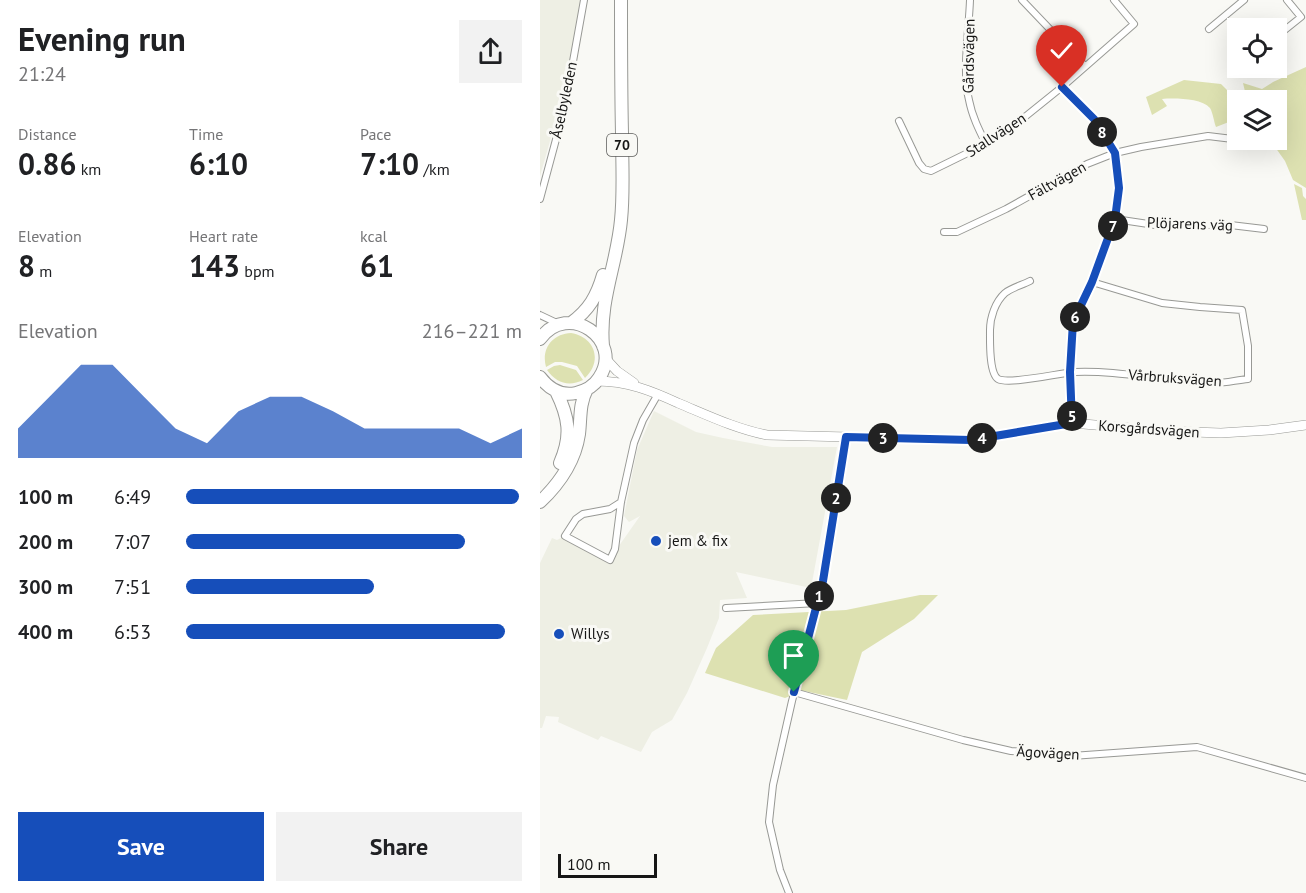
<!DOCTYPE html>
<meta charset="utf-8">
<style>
:root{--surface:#fff;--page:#f2f2f2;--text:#202124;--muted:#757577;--accent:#164eba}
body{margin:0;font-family:"PT Sans",sans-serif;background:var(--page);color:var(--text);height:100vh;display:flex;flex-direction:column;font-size:22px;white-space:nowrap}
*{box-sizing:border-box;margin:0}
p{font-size:20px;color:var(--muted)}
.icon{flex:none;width:33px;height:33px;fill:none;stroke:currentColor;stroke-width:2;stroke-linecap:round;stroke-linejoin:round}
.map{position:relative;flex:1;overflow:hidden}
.side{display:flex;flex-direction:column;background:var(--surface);width:540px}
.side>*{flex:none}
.tools{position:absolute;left:687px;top:18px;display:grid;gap:12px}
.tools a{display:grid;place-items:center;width:60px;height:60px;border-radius:0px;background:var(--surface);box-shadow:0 6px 24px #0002;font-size:30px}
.scale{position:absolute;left:18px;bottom:15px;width:99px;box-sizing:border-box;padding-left:6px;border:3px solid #161615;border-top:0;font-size:16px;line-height:21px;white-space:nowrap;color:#161615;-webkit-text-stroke:4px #f9f9f5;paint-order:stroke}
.pin{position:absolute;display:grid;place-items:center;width:51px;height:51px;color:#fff;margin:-62px -26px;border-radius:50% 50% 50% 0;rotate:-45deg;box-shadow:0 0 6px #0007}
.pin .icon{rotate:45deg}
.km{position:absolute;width:30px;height:30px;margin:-15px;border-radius:50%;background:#222;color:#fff;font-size:16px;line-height:30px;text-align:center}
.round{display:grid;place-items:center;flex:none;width:63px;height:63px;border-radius:0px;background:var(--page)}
.summary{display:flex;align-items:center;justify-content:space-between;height:102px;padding:0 18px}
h1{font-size:33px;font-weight:700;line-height:45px}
.figures{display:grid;grid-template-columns:repeat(3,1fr);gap:9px;height:102px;padding:6px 18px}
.figures div{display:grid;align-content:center}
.figures b{font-size:30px;font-weight:700}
.figures small{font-size:16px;font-weight:400}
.figures p{font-size:16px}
.chart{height:168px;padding:12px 18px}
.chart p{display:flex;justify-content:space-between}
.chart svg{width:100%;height:108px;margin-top:6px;fill:var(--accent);opacity:.7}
.cta{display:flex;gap:12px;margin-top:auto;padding:12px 18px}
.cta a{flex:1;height:69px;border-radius:0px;background:var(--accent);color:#fff;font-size:24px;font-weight:700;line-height:69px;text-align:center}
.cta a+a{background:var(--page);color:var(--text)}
ul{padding:0 18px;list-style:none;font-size:20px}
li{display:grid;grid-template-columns:96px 72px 1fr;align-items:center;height:45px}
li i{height:15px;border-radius:8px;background:var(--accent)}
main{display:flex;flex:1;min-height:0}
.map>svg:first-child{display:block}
</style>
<main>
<section class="side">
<div class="summary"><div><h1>Evening run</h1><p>21:24</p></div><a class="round"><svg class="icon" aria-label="share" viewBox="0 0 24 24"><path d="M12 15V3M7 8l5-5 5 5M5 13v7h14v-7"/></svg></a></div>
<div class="figures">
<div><p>Distance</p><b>0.86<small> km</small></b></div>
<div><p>Time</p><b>6:10</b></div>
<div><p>Pace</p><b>7:10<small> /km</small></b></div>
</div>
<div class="figures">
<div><p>Elevation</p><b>8<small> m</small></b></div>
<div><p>Heart rate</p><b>143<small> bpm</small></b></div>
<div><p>kcal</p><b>61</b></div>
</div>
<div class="chart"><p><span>Elevation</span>216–221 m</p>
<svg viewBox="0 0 160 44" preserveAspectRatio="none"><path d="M0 44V32L10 19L20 6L30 6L40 19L50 32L60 38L70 25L80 19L90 19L100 25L110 32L120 32L130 32L140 32L150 38L160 32V44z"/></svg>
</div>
<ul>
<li><b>100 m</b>6:49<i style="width:99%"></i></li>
<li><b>200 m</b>7:07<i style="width:83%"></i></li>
<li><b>300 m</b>7:51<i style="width:56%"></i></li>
<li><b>400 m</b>6:53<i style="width:95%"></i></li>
</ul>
<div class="cta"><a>Save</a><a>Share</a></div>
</section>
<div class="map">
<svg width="766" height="893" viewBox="0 0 766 893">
<rect width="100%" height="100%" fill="#f9f9f5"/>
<path fill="#eeefe4" d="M0,0h43l-2,14 -27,113 -14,49z
M114,411l42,21 27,6 49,9h65l-26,141 -75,-16 11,26 -27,2 -1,18 -12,30 -20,45 -15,27 -20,12 -11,20 -40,-16 -3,4 -40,-18 1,-5 -13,-1 -4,12h-2v-165l12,-25 5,2 8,-4 44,24 31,-44 -11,6 -5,-6 13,-66z"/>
<path fill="#dde1b1" d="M766,67v121l-13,-8 -8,-19 -15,-21h6v-40h-29l-4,-17 19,6 11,-7z
M644,80l37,4 8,8 8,19 -3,9 -18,7c-2,-5 -3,-14 -6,-19 -9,-10 -36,-10 -48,-9l5,7 -15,9 -6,-18z
M754,184l8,4 1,8 3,3v21h-4z
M31,333c24,4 32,28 14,45l-8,-12 -15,-4h-7l-9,5c-5,-18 6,-33 25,-34z
M20,365l16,5 7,10c-14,7 -27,3 -36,-10l7,-4z
M380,595h18l-24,24 -52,33 -15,48 -43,-9 -19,7 -80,-25 11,-25 37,-33 93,-5z"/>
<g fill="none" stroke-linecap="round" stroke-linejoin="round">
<g stroke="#989995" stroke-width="8">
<path id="street" d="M430,0c-1,29 -8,73 -1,100 3,16 10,30 17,44
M482,0l63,66
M669,29l35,-29
M736,37l25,-20 -14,-17
M696,71l4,-3
M522,87l32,32 21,34 4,34 -4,32 -23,63 -19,40 -3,50 2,51
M359,121l20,42 5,6 7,2 55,-27 40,-28 36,-29 72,-63 -20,-24
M0,199l25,-93 19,-106
M575,219l40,6 35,1 32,-2 42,5
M404,232h13l49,-23 81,-45 28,-11 26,-6 67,-11 33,4h5
M490,281c-8,4 -19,7 -25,12 -10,9 -15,25 -15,37 0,11 -1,43 8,49 11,6 61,-6 77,-7 47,-2 94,11 141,11 10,0 21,-3 32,-4v-33l-6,-36 -42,-3 -38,-4 -70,-21
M0,315l19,9
M81,502l-11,7 -27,5 -7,5 -11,17 45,24 5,-11 6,-47 13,-59 9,-23 15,-26
M186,608l92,-5
M254,692l169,48 48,11 61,5 125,-9 109,31
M249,893l-9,-23 -11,-48 4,-37 19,-84 26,-98 28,-166"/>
</g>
<g stroke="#989995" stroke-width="10">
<path id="secondary" d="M65,358l12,13 17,12
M57,381c30,0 55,10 81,22 29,12 58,26 89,32l204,5 101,-17 92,8 57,2 48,-3 37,-5"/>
</g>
<g stroke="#989995" stroke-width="14">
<path id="highway" d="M31,323c18,-13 26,-27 32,-48
M0,339c28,-39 85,1 59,39 -5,8 -14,13 -23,15 -15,3 -27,-4 -36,-16
M63,346c-4,-46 14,-82 18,-126 3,-29 1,-58 1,-87 -1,-44 -1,-89 -1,-133
M16,391c13,26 16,45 4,72
M0,502c19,-18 35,-41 39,-68 2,-16 0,-30 8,-45"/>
</g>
<use href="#street" stroke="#fff" stroke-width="6"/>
<use href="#secondary" stroke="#fff" stroke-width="9"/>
<use href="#highway" stroke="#fff" stroke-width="12"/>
</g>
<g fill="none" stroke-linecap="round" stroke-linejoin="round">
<g stroke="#fff" stroke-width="12">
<path id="route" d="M254,692l29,-111 23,-144 125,3 101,-17 -2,-51 3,-50 19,-40 23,-63 4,-31 -4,-35 -21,-34 -32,-32"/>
</g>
<use href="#route" stroke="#164eba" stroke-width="8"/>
</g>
<g fill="#164eba" stroke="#f9f9f5" stroke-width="2">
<circle cx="116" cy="541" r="6"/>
<circle cx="19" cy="634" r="6"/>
</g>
<g text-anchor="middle" stroke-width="6" stroke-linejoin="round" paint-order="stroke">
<rect fill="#f9f9f5" stroke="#5a5a58" stroke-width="1.5" x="67" y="134" width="30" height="22" rx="4.5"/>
<g font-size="14" font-weight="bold" fill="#161615">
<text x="82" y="150">70</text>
</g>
<g font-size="15" fill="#161615" stroke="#f9f9f5">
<text transform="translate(429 56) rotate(-89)" y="5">Gårdsvägen</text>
<text transform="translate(24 100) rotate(-78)" y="5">Åselbyleden</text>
<text transform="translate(456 135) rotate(-33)" y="5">Stallvägen</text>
<text transform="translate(517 181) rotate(-29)" y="5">Fältvägen</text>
<text transform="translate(650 224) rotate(2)" y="5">Plöjarens väg</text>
<text transform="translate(635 378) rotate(4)" y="5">Vårbruksvägen</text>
<text transform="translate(609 429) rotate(4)" y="5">Korsgårdsvägen</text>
<text transform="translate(508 753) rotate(3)" y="5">Ägovägen</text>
</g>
<g font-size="15" fill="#161615" stroke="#f9f9f5" text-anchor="start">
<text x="128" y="546">jem &amp; fix</text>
<text x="31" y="639">Willys</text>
</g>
</g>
</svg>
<div class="tools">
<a><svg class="icon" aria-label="locate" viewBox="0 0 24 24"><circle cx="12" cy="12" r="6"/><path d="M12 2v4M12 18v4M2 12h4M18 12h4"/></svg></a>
<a><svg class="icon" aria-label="layers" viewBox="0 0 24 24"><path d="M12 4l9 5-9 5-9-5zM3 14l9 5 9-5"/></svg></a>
</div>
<div class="scale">100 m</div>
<div class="pin" style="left:254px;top:692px;background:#1e9e55"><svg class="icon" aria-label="arrive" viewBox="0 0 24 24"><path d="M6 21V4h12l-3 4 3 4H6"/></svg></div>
<div class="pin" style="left:522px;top:87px;background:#d93025"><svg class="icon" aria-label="check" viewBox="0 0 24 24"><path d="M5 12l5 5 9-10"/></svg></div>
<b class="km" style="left:279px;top:596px">1</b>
<b class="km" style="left:296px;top:498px">2</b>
<b class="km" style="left:343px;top:438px">3</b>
<b class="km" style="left:442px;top:438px">4</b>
<b class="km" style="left:532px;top:416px">5</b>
<b class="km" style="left:535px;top:317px">6</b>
<b class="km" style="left:573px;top:226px">7</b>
<b class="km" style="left:562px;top:132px">8</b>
</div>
</main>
